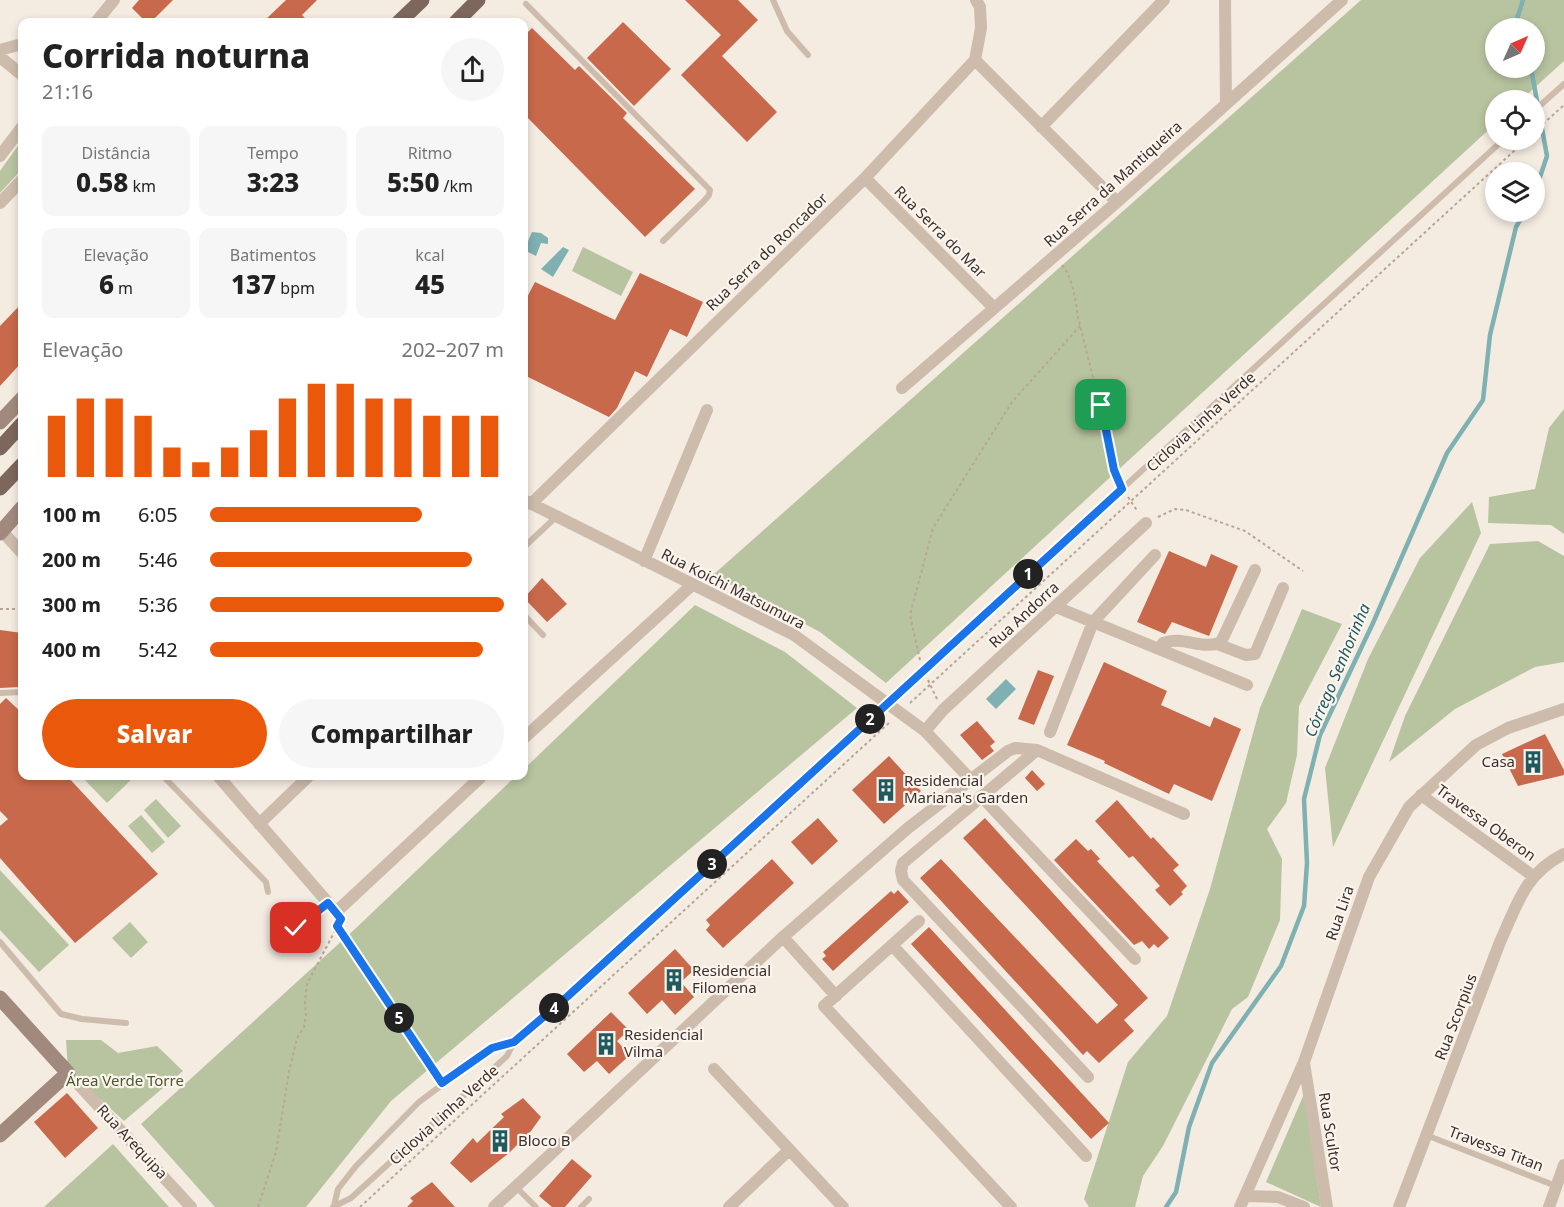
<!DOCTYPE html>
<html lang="pt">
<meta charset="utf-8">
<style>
:root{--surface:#fff;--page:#f6f6f6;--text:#222;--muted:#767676;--accent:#ea580c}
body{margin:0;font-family:"Noto Sans",sans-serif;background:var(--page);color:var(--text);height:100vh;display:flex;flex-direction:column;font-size:22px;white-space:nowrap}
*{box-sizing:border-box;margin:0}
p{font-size:20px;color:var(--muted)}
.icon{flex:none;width:33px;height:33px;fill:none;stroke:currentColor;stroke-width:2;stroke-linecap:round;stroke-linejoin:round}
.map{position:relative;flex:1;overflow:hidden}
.sheet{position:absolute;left:18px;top:18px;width:510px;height:762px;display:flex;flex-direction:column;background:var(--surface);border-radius:12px;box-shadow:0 3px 9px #0003}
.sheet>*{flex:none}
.needle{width:39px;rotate:45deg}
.fabs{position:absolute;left:1485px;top:18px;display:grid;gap:12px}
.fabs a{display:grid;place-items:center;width:60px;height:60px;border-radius:50%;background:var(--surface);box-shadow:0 3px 9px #0003;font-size:30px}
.pin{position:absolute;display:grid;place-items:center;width:51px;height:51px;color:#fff;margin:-26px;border-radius:12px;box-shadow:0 3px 9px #0006}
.km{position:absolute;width:30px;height:30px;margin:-15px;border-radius:50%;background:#222;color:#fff;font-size:16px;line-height:30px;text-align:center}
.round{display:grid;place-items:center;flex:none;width:63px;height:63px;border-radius:32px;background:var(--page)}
.summary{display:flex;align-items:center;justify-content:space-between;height:102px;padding:0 24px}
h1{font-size:33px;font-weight:800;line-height:45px}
.figures{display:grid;grid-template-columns:repeat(3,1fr);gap:9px;height:102px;padding:6px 24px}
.figures div{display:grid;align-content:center;border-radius:12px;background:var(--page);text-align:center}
.figures b{font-size:26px;font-weight:800}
.figures small{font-size:16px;font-weight:400}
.figures p{font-size:16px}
.chart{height:168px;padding:12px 24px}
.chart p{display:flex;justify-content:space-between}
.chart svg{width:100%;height:108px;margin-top:6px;stroke:var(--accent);stroke-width:6}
.action{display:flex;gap:12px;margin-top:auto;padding:12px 24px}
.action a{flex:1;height:69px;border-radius:36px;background:var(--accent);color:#fff;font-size:24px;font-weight:800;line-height:69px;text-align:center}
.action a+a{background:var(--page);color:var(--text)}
ul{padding:0 24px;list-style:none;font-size:20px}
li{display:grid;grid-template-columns:96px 72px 1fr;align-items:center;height:45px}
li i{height:15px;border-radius:8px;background:var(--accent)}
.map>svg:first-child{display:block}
</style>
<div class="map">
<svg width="1564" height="1207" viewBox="0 0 1564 1207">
<rect width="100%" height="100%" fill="#f4ebe1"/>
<path fill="#b8c4a0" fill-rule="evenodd" d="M1361,0h203v61l-43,39h-25l-1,24 -609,559 -66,-51 -107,-57zM1496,28h38v40h-38z
M22,140v29l-22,24v-22z
M583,247l50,25 -12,24 -49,-25z
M1564,409v125l-13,-9 -63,-2 1,-26 46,-8 14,-61z
M1472,502l9,31 -148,314 -8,-79 43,-109 52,-101z
M1538,541l26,15v106l-29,5 -80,42 -66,53 16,-46 85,-172z
M695,605l90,47 72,56 -466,393 -85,106h-91l-74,-83 215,-196 160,-152h8v-7z
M1302,609l40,15 -43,82 -2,49 -11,48 -19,26 15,30 -2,61 -32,77 -16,12 -69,137 -20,30 -8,31h-46l-5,-8 44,-137 39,-46 43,-127 50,-181z
M81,776h54l-28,27z
M156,799l25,27 -13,12 -24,-28z
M141,815l24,27 -13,11 -24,-27z
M0,870l69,75 -30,27 -39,-42z
M130,922l18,20 -17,16 -19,-20z
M66,1040h35l17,13 39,-7 26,25 -59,50 -56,-51z
M1304,1094l17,113 -55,-25z
M113,1144l56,63h-125z"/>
<path fill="#7fb0b2" d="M532,232l9,1 7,5v6l-7,-1 -5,13 -12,-6z
M563,247l6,3 -16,27 -12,-8z
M1006,679l10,10 -20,20 -10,-10z"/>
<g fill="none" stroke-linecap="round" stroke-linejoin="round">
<path stroke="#7fb0b2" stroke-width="4.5" d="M1514,28l9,-28
M1531,68l16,88 -13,39
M1166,1207l10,-15 13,-65 23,-64 69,-97 23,-60 3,-43 -3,-64 16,-64 53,-112 74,-170 36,-53 7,-65 26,-108 9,-15"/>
</g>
<path fill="#c8694b" d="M139,0h34l-22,22h-5l-14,-14z
M286,0h31l-15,15 7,7h-46z
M685,0h53l20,20 -36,36 55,56 -30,30 -66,-67 40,-40z
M623,22l48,47 -37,37 -47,-48z
M532,28l43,42 4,-4 48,47 -4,5 72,71 -50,48 -121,-123v-78z
M640,273l63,29 -16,35 -17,-8 -23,48 -12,-6 -18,37 -8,9 -85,-42v-72l11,-21 80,38z
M22,303v59l-22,24v-60z
M1169,551l37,16 5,-13 27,12 -29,70 -37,-14 -7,12 -28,-12z
M542,578l25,26 -20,18 -23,-24z
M0,630l22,3 -2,54 -20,1z
M1104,662l63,29 -6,14 49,22 4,-10 27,12 -29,72 -38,-17 -5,10 -65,-31 1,-2 -38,-16z
M1038,670l16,6 -20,49 -16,-6z
M6,698l16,15v63h45l91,98 -83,69 -75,-85v-32l8,-7 -8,-8v-107z
M977,721l18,21 -5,4 4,5 -12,9 -22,-25z
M1545,734l19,36v5l-46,11 -16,-32z
M889,756l32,35 -37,33 -32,-34z
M1032,770l13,14 -8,7 -12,-13z
M1117,800l34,39 2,-2 26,28 -6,5 14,16 -6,6 2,2 -13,12 -15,-16 5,-4 -27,-30 -4,2 -34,-37z
M818,818l20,23 -26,24 -21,-23z
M985,818l163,180 -24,22 10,11 -35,32 -12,-12 -4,4 -163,-177 21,-19 156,165 21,-19 -155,-167z
M1076,839l12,12 3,-2 9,10 -3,2 72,77 -11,10 -4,-4 -5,5 -7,-8 -8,4 -80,-85z
M772,859l22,24 -71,65 -17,-18 4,-5 -4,-5z
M898,890l11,12 -76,69 -11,-12 4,-3 -3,-4 68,-61 3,3z
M929,927l180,196 -18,16 -180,-195z
M675,949l19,21 -13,12 13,15 -19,18 -13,-15 -15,14 -19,-21z
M611,1012l18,18 -12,11 13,14 -21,19 -12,-13 -13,11 -17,-18z
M67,1093l31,35 -33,30 -31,-36z
M523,1098l18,19 -10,14 -22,22 -38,30 -21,-20 23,-25 4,5 27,-26 -3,-3z
M572,1159l20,17 -27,31h-13l-13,-11z
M432,1182l23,25h-48l6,-6 -3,-3z"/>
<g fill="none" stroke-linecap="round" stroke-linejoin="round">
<path stroke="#b9a596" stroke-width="2" stroke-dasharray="3 3" stroke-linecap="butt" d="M1534,132l30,-27
M1062,265c12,15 13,35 16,52l40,162
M1128,497l10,15
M1158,517l17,-8 11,1 59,21 58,40
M0,609h22
M920,660l-10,-45 23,-87 79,-126 68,-76
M928,680l9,19
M910,703l616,-563
M337,926l100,150
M258,1207l18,-55 13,-80 8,-34 7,-11 2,-12 -1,-14 2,-17 31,-59
M360,1207l531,-486"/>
<path stroke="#cdbbac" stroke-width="6" d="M773,0l14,31 21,24
M526,4l184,186 -1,5 -5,6 -41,40
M1534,111l30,-27
M524,547l32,-30
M524,615l19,20
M0,693l22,-1
M163,776l103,106 2,10
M277,935l19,-7 32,-25
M0,942l61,72 21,5 44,4
M1426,1135l130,51
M516,1187l20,20
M334,1206l4,-17 18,-23 63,-64 73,-54 22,-6
M333,1207l18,-9 156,-142 7,-14 54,-46 935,-856
M581,1207l8,-8"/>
<path stroke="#cdbbac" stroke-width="12" d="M1225,0l1,104
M96,22l18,-22
M0,50l22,-6
M0,57l22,18
M975,60l142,142
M1041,127l123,-127
M0,156l22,-29
M865,178l129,130
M0,203l22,-23
M902,388l215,-186 225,-202
M524,500l270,135 131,96 47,50
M531,504l334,-326 110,-118 6,-32 -1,-21 -4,-7
M2,531l20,22
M644,561l63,-151
M1056,607l191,78
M1217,644l29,11 9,-1 28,-66
M1161,650l2,-7c19,-8 41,8 58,-1l34,-72
M925,731l18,-21 203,-187
M1050,732l43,-110 62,-67
M524,738l168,-153
M1037,750l-134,113 -2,8 2,9 185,197
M218,776l118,136 146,-136
M1421,795l112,81
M981,796l154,163
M259,824l50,-48
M919,921l-95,85 187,201
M783,937l53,59
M892,945l194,211
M1304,1063l23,144
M714,1069l129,138
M68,1073l123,134
M1245,1196l33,1 26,10
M494,1207l289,-270 125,-109 100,-77 7,-3 22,2 147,64
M729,1207l60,-57
M1240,1207l64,-145 65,-185 40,-70 67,-62 32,-17 56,-19
M1399,1207l101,-265c17,-37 25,-69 64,-88
M1549,1207l15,-42"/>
<path stroke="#a18a7d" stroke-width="15" d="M0,422l22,-23
M0,533l22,-25
M0,998l68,75 -68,62"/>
<path stroke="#7d675c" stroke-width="15" d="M399,22l23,-22
M456,22l22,-22
M0,448l22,-24
M0,488l22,-23"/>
</g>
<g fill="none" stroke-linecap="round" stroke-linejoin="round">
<g stroke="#fff" stroke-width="12">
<path id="route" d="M296,928l32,-25 13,16 -4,7 105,157 50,-35 22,-6 54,-46 554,-507 -8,-19 -13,-65"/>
</g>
<use href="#route" stroke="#1a73e8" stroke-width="8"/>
</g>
<defs>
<g id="building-bare" transform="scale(1.8)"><path d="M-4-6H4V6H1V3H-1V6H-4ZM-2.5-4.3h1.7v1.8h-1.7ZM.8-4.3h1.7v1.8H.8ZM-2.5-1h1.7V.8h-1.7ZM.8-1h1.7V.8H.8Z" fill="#1f5a5e" stroke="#fbf5ee" stroke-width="2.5" paint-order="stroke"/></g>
</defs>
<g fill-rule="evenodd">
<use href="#building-bare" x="1533" y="762"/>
<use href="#building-bare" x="886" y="790"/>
<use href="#building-bare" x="674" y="980"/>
<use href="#building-bare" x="606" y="1044"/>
<use href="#building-bare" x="500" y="1141"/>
</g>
<g text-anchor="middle" stroke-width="4.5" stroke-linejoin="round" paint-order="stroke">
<g font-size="15" fill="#3b302b" stroke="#fbf5ee">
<text transform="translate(1113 184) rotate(-42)" y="5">Rua Serra da Mantiqueira</text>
<text transform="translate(940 232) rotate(45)" y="5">Rua Serra do Mar</text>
<text transform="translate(767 252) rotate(-44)" y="5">Rua Serra do Roncador</text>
<text transform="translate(1201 422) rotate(-42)" y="5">Ciclovia Linha Verde</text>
<text transform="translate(733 589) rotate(27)" y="5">Rua Koichi Matsumura</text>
<text transform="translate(1024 615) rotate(-43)" y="5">Rua Andorra</text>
<text transform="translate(1486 823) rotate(36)" y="5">Travessa Oberon</text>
<text transform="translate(1340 913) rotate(-71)" y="5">Rua Lira</text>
<text transform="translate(1456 1017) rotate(-69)" y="5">Rua Scorpius</text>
<text transform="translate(444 1115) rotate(-42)" y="5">Ciclovia Linha Verde</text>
<text transform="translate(1330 1132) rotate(81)" y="5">Rua Scultor</text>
<text transform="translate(132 1142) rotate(47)" y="5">Rua Arequipa</text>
<text transform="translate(1496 1149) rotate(21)" y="5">Travessa Titan</text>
</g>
<g font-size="15" fill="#3b302b" stroke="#fbf5ee" text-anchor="start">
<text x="1515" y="767" text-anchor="end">Casa</text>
<text x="904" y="786">Residencial<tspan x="904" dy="17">Mariana's Garden</tspan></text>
<text x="692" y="976">Residencial<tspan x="692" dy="17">Filomena</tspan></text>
<text x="624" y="1040">Residencial<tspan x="624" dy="17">Vilma</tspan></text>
<text x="518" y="1146">Bloco B</text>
</g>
<g font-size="15" fill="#4a5a2e" stroke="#fbf5ee">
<text x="125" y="1086">Área Verde Torre</text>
</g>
<g font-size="16" font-style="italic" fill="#1f5a5e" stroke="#fbf5ee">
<text transform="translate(1337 670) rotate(-67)" y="6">Córrego Senhorinha</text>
</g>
</g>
</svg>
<div class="fabs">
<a><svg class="needle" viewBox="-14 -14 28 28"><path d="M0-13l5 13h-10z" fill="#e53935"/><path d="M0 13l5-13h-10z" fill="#767676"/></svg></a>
<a><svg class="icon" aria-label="locate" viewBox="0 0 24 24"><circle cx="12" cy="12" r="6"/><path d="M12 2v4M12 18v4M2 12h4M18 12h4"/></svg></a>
<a><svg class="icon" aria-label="layers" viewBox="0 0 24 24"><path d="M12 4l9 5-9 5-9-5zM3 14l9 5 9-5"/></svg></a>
</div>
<div class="pin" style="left:1101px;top:405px;background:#1e9e55"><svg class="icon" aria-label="arrive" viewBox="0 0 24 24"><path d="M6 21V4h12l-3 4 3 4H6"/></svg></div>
<div class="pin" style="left:296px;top:928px;background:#d93025"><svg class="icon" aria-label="check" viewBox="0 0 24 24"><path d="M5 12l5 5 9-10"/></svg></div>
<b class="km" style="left:1028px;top:574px">1</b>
<b class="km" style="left:870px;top:719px">2</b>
<b class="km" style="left:712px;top:864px">3</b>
<b class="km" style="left:554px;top:1008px">4</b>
<b class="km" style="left:399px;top:1018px">5</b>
<section class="sheet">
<div class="summary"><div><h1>Corrida noturna</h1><p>21:16</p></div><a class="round"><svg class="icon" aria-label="share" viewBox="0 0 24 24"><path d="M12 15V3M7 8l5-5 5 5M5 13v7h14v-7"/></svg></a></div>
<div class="figures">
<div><p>Distância</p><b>0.58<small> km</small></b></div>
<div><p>Tempo</p><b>3:23</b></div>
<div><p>Ritmo</p><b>5:50<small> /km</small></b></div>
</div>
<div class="figures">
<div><p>Elevação</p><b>6<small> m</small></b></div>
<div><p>Batimentos</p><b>137<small> bpm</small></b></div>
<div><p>kcal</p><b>45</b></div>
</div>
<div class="chart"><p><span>Elevação</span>202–207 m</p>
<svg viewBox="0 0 160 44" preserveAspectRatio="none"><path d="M5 44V19M15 44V12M25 44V12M35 44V19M45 44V32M55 44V38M65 44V32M75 44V25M85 44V12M95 44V6M105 44V6M115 44V12M125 44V12M135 44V19M145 44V19M155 44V19"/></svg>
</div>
<ul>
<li><b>100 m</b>6:05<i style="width:72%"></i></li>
<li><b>200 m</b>5:46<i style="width:89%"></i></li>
<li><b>300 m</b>5:36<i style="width:100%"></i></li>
<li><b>400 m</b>5:42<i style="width:93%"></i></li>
</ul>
<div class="action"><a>Salvar</a><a>Compartilhar</a></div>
</section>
</div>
